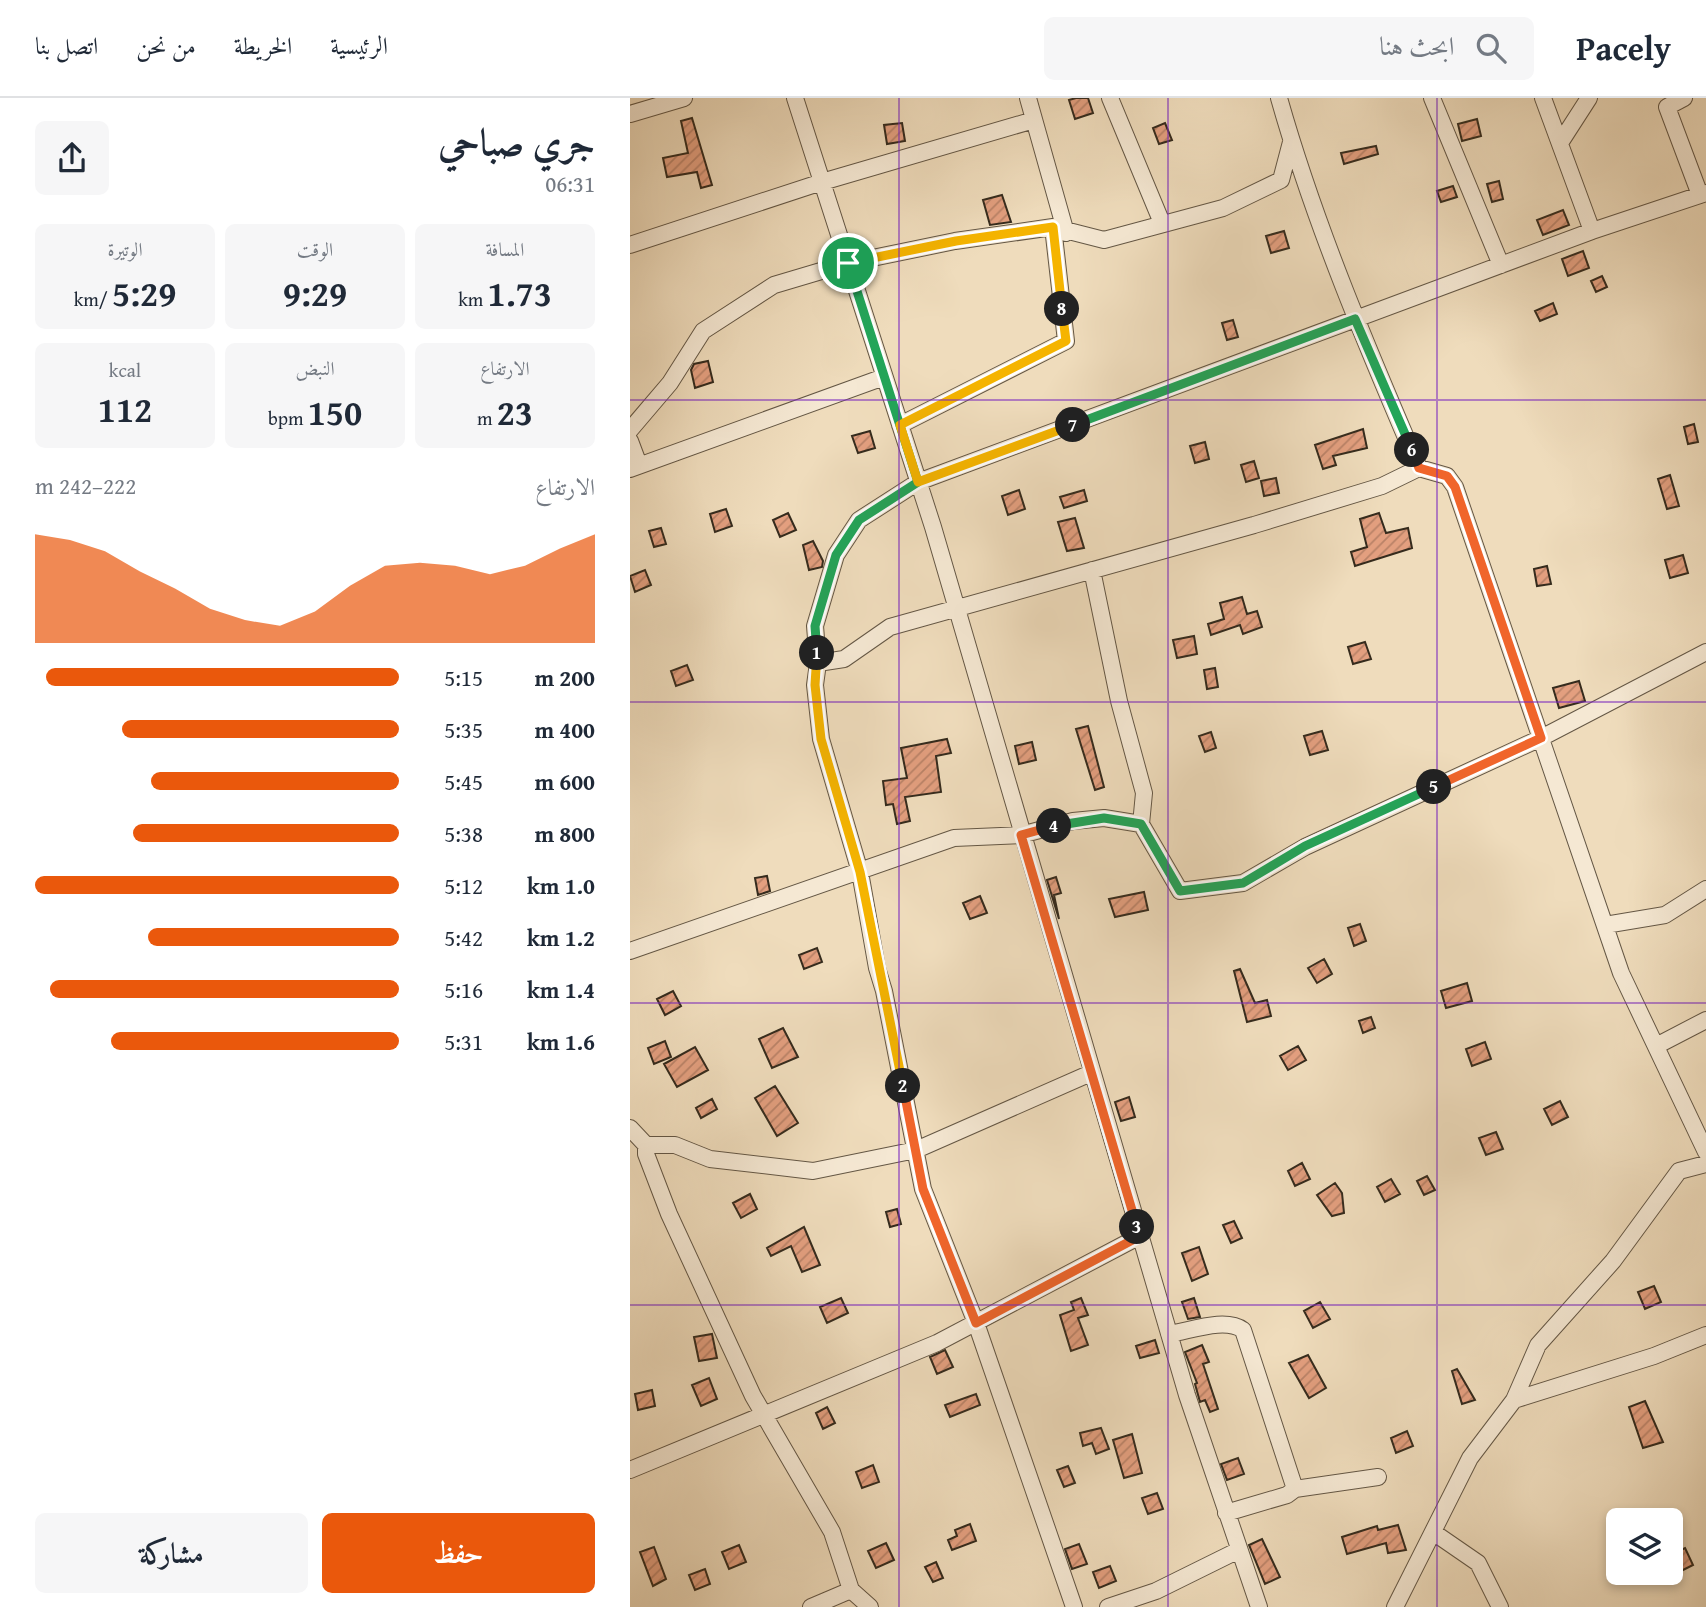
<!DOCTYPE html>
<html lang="ar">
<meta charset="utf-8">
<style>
:root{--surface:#fff;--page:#f6f6f7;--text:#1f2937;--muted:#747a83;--line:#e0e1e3;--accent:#ea580c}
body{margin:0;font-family:"Gentium Book Plus",Amiri,serif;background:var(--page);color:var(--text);direction:rtl;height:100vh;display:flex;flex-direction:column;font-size:26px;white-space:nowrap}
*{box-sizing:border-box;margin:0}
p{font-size:23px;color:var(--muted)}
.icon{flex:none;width:38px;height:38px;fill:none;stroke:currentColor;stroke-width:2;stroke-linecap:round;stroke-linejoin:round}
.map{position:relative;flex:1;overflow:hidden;direction:ltr}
.side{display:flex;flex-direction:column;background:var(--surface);width:630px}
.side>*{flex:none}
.fabs{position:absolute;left:976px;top:1410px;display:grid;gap:14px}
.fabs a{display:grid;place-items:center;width:77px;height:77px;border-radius:10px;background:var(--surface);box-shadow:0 4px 10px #0003;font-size:35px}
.pin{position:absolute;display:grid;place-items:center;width:60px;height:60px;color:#fff;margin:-30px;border:4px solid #fff;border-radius:50%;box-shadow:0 2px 7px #0007}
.km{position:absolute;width:35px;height:35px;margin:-18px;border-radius:50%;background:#222;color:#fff;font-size:19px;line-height:35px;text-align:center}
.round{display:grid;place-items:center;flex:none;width:74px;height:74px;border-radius:10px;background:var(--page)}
.headline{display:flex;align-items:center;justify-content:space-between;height:119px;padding:0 35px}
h1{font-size:38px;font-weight:700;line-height:52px}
.stats{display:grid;grid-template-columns:repeat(3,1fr);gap:10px;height:119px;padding:7px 35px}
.stats div{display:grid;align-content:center;border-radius:10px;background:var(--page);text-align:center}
.stats b{font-size:35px;font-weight:700}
.stats small{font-size:19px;font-weight:400}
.stats p{font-size:19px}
.chart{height:196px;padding:14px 35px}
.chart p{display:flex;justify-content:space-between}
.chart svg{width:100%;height:126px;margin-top:7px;fill:var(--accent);opacity:.7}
.action{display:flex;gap:14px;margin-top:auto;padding:14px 35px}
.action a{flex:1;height:80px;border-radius:10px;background:var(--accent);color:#fff;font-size:28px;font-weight:700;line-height:80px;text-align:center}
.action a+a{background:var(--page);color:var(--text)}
ul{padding:0 35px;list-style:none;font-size:23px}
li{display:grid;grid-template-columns:112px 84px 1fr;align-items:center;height:52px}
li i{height:18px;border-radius:9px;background:var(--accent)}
header{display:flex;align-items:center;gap:42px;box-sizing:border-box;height:98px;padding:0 35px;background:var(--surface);border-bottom:2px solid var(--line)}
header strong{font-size:33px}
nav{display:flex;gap:38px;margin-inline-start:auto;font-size:24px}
.search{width:490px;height:63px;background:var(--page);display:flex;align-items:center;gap:18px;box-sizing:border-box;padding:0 24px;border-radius:10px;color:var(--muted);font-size:26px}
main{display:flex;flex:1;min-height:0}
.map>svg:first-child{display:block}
</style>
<header>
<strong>Pacely</strong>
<div class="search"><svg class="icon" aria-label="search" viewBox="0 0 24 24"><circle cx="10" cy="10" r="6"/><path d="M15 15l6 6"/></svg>ابحث هنا</div>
<nav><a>الرئيسية</a><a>الخريطة</a><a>من نحن</a><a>اتصل بنا</a></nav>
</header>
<main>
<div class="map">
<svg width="1076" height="1509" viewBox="0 0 1076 1509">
<defs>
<pattern id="building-hatch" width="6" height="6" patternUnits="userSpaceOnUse" patternTransform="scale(1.75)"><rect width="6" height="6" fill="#e39f7f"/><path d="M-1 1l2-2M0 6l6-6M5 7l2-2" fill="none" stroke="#b98267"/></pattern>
</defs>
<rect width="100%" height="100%" fill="#efdcbc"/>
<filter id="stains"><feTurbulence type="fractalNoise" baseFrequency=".00286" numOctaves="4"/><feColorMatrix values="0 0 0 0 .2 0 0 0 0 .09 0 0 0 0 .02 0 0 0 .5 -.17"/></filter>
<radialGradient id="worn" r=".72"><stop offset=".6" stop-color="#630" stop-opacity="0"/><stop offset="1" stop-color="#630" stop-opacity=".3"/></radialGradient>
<path fill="url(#building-hatch)" stroke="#352b1d" stroke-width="2" d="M446,0h12l5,15 -18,6 -6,-19z
M62,20l20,67 -11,3 -4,-16 -30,5 -4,-19 25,-5 -7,-32z
M847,21l4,17 -19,5 -4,-17z
M272,25l3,18 -18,3 -3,-19z
M535,25l7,17 -13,4 -6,-16z
M746,48l2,8 -34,10 -3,-11z
M869,83l4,18 -11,3 -5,-18z
M823,88l4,11 -16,5 -4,-11z
M372,97l9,27 -21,3 -7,-25z
M933,112l6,15 -26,10 -6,-15z
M654,133l5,17 -18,5 -5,-17z
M953,153l6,17 -21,8 -6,-17z
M972,178l5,11 -11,5 -5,-11z
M923,205l4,11 -17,7 -5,-10z
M603,222l5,17 -11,3 -5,-17z
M78,263l5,21 -18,6 -4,-18 3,-6z
M1064,326l4,18 -10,2 -4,-17z
M733,331l4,19 -34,8 3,9 -13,4 -8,-24z
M240,333l5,17 -17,5 -6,-17z
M575,344l4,17 -14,4 -5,-17z
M624,363l5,17 -13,4 -5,-17z
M1040,377l9,31 -12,3 -9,-30z
M646,380l3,15 -15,3 -3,-15z
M389,392l6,19 -17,6 -6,-19z
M454,392l3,11 -23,7 -4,-11z
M96,411l6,17 -17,6 -5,-18z
M158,415l8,17 -16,7 -7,-17z
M749,415l7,20 22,-5 4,20 -57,18 -4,-14 16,-5 -7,-28z
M445,420l9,30 -17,3 -9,-29z
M31,430l5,16 -12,3 -5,-16z
M183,443l10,20 -1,6 -13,3 -6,-25z
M1053,457l5,18 -18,5 -5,-18z
M917,468l4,18 -14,2 -3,-17z
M15,472l6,15 -16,7 -5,-16z
M612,499l5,17 10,-3 5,16 -19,7 -3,-9 -29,10 -3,-11 16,-5 -4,-16z
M564,538l3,18 -20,4 -4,-18z
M735,544l6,17 -18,5 -5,-17z
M57,567l6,15 -17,6 -5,-15z
M585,570l3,19 -11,2 -3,-19z
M949,583l6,20 -26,7 -6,-20z
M458,628l16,61 -9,3 -19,-61z
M692,633l6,19 -18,5 -6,-19z
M581,634l5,16 -11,4 -6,-16z
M317,641l4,14 -15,3 5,36 -36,5 5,24 -13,3 -4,-20 -7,1 -3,-24 24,-3 -6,-30z
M402,644l4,18 -17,4 -4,-18z
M137,778l3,15 -12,4 -3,-17z
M426,779l5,16 -7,2 5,24 -12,-39z
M514,794l4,18 -33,7 -6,-18z
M350,798l7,17 -17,6 -7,-16z
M730,826l6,17 -12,5 -6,-18z
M187,850l5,14 -18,7 -5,-14z
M694,861l8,15 -15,9 -9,-15z
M610,871l15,34 12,-3 4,16 -24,6 -13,-51z
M837,885l5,18 -26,7 -5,-17z
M43,893l8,15 -16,9 -8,-16z
M741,919l4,11 -12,5 -4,-12z
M153,930l15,29 -26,11 -13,-29z
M35,943l6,16 -17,7 -6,-16z
M855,944l6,17 -19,7 -6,-17z
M668,948l8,14 -18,10 -8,-14z
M65,949l13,23 -31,17 -13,-23z
M145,988l23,37 -21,13 -22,-38z
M499,999l6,20 -14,4 -6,-19z
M82,1001l5,10 -16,9 -5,-10z
M930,1003l8,16 -16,8 -8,-16z
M866,1034l7,17 -17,6 -7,-17z
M672,1065l8,16 -15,7 -7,-15z
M797,1078l8,14 -11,5 -7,-14z
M761,1081l9,15 -15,8 -8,-15z
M705,1085l7,10 2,20 -12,3 -15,-21z
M120,1096l7,15 -16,9 -8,-15z
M267,1111l4,15 -11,3 -4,-15z
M604,1123l8,17 -11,5 -8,-18z
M174,1129l16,38 -18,7 -11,-26 -20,10 -4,-8z
M569,1149l9,27 -16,7 -10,-28z
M1024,1188l7,16 -16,7 -7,-17z
M211,1200l7,15 -21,10 -7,-16z
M451,1200l7,17 -10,3 10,27 -17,6 -11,-36 14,-5 -3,-8z
M564,1200l6,19 -12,2 -6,-17z
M690,1204l10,17 -17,9 -9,-17z
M82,1236l5,24 -18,3 -5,-24z
M525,1242l4,13 -19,5 -4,-12z
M572,1247l7,17 -6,2 15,45 -8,3 -5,-12 -5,2 -5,-18 2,-1 -12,-31z
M315,1252l8,17 -16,7 -7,-17z
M678,1257l18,33 -17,10 -20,-35z
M827,1271l18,31 -13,4 -10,-33z
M79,1280l8,21 -16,7 -9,-21z
M22,1292l3,16 -17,4 -3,-16z
M346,1296l4,11 -30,12 -5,-12z
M1015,1303l18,41 -20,6 -14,-41z
M197,1309l8,16 -12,6 -7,-16z
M471,1330l8,21 -13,5 -4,-11 -9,3 -3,-13z
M777,1333l6,15 -17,7 -5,-15z
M502,1336l10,39 -18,5 -11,-38z
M608,1360l6,16 -17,6 -6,-16z
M243,1367l6,17 -17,6 -6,-16z
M438,1368l7,17 -11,4 -7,-17z
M527,1395l6,16 -15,5 -6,-16z
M340,1426l6,17 -24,9 -4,-10 9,-4 -2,-6z
M768,1427l8,25 -18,3 -2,-10 -39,11 -5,-17 35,-11 1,4z
M632,1441l18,38 -15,7 -16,-39z
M256,1445l8,17 -18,8 -8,-17z
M449,1446l8,20 -15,5 -7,-20z
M109,1447l7,17 -17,7 -7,-17z
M24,1449l12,32 -13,7 -13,-34z
M1055,1450l8,17 -16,8 -6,-18z
M306,1464l7,16 -10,4 -8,-15z
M480,1468l6,15 -17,7 -6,-16z
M75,1471l5,15 -15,6 -6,-15z"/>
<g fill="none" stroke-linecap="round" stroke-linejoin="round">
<g stroke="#645745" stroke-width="18">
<path id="minor" d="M165,0l138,429 254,868 72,212
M398,0l38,135
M480,0l52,125
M649,0c36,127 88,249 140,370
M802,0l69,167
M913,0l49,133
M1054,0l-17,9 33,88
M0,16l54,-16
M930,45l29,-45
M423,129l51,13 119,-32 58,-28 10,-38
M0,147l192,-63 212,-62
M0,332l40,-47 33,-52 71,-46 74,-22 107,-22 98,-14 13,114 -166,84
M0,343l9,24
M0,371l254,-92
M462,472l27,131 25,92 -3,31 39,67 63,-8 62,-36 236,-109 165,-86
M188,565l26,-4 46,-32 364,-102 128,-39 37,-18 28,8 8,11 166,486 85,179
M975,827l60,-10 41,-26
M0,853l324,-113 67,-3 52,-14 31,-3 37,6
M1026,948l50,-26
M0,1030l16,17v9l23,60 84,182 79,136 19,58 19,17
M16,1047h29l35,14 103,12 103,-21 175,-77
M539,1236c21,-3 56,-17 74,-4l52,159
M884,1302l140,-44 52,-21
M0,1372l307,-127 203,-107
M596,1415l61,-18 8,-6 83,-12
M803,1434l45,31 22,44
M181,1509l40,-17
M444,1509l-98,-284 -53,-134 -39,-198 -7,-23 -17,-96 -39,-133 -6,-54 3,-22 -3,-37 21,-71 23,-35 59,-38 674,-251 114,-38
M478,1509l48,-16 83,-41
M765,1509l75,-149 44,-58 24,-55 75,-84 66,-90 27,-7"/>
</g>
<use href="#minor" stroke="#f5e8d3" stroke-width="16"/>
</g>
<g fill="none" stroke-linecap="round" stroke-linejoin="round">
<g stroke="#fff" stroke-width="14">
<path id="split-1" d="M187,555l-2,-27 21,-71 23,-35 59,-38 -70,-219"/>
</g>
<g stroke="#fff" stroke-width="14">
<path id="split-2" d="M187,555l-2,32 6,54 39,133 43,214"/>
</g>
<g stroke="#fff" stroke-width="14">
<path id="split-3" d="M273,988l20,103 53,134 164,-87 -3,-9"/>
</g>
<g stroke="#fff" stroke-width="14">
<path id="split-4" d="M424,728l-33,9 116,392"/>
</g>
<g stroke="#fff" stroke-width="14">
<path id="split-5" d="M424,728l50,-8 37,6 39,67 63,-8 62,-37 129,-59"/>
</g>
<g stroke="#fff" stroke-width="14">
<path id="split-6" d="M782,352l7,18 28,8 8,11 86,251 -107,49"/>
</g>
<g stroke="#fff" stroke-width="14">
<path id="split-7" d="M443,327l282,-106 57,131"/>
</g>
<g stroke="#fff" stroke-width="14">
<path id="split-8" d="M432,211l4,32 -166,84 18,57 155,-57"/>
</g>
<g stroke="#fff" stroke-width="14">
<path id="split-9" d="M218,165l108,-22 97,-14 9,82"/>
</g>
<use href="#split-1" stroke="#22a559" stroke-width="9"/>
<use href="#split-2" stroke="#f5b400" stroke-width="9"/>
<use href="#split-3" stroke="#f0652b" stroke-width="9"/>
<use href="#split-4" stroke="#f0652b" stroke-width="9"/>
<use href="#split-5" stroke="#22a559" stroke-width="9"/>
<use href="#split-6" stroke="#f0652b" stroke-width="9"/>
<use href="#split-7" stroke="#22a559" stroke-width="9"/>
<use href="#split-8" stroke="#f5b400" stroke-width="9"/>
<use href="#split-9" stroke="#f5b400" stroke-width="9"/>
</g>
<path fill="none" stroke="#7b2cbf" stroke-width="2" stroke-opacity="0.55" d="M269,0v1509M538,0v1509M807,0v1509M0,302h1076M0,604h1076M0,905h1076M0,1207h1076"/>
<rect width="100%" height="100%" filter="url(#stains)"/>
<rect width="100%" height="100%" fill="url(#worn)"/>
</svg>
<div class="fabs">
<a><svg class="icon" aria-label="layers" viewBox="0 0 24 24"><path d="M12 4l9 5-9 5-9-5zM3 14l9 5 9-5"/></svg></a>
</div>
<div class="pin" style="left:218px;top:165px;background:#1e9e55"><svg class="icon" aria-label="arrive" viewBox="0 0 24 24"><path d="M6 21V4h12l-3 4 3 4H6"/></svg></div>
<b class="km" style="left:187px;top:555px">1</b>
<b class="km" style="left:273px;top:988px">2</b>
<b class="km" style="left:507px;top:1129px">3</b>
<b class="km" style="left:424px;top:728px">4</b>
<b class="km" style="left:804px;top:689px">5</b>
<b class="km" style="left:782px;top:352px">6</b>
<b class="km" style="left:443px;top:327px">7</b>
<b class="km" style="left:432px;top:211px">8</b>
</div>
<section class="side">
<div class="headline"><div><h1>جري صباحي</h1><p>06:31</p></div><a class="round"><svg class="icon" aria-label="share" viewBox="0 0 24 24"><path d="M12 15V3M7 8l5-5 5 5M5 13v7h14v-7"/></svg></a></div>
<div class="stats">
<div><p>المسافة</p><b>1.73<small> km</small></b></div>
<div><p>الوقت</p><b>9:29</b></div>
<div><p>الوتيرة</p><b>5:29<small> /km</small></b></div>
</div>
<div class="stats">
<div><p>الارتفاع</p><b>23<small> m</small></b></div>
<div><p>النبض</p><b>150<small> bpm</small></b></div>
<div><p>kcal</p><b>112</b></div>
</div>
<div class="chart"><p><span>الارتفاع</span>222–242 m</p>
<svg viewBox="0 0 160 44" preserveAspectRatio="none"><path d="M0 44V6L10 8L20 12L30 19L40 25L50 32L60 36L70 38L80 33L90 24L100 17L110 16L120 17L130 20L140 17L150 11L160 6V44z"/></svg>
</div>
<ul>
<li><b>200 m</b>5:15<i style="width:97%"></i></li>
<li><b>400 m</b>5:35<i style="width:76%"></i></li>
<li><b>600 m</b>5:45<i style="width:68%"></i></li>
<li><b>800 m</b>5:38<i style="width:73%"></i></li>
<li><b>1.0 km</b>5:12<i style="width:100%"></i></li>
<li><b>1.2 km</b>5:42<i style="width:69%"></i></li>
<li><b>1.4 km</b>5:16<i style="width:96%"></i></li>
<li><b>1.6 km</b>5:31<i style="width:79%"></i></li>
</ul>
<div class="action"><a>حفظ</a><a>مشاركة</a></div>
</section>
</main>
